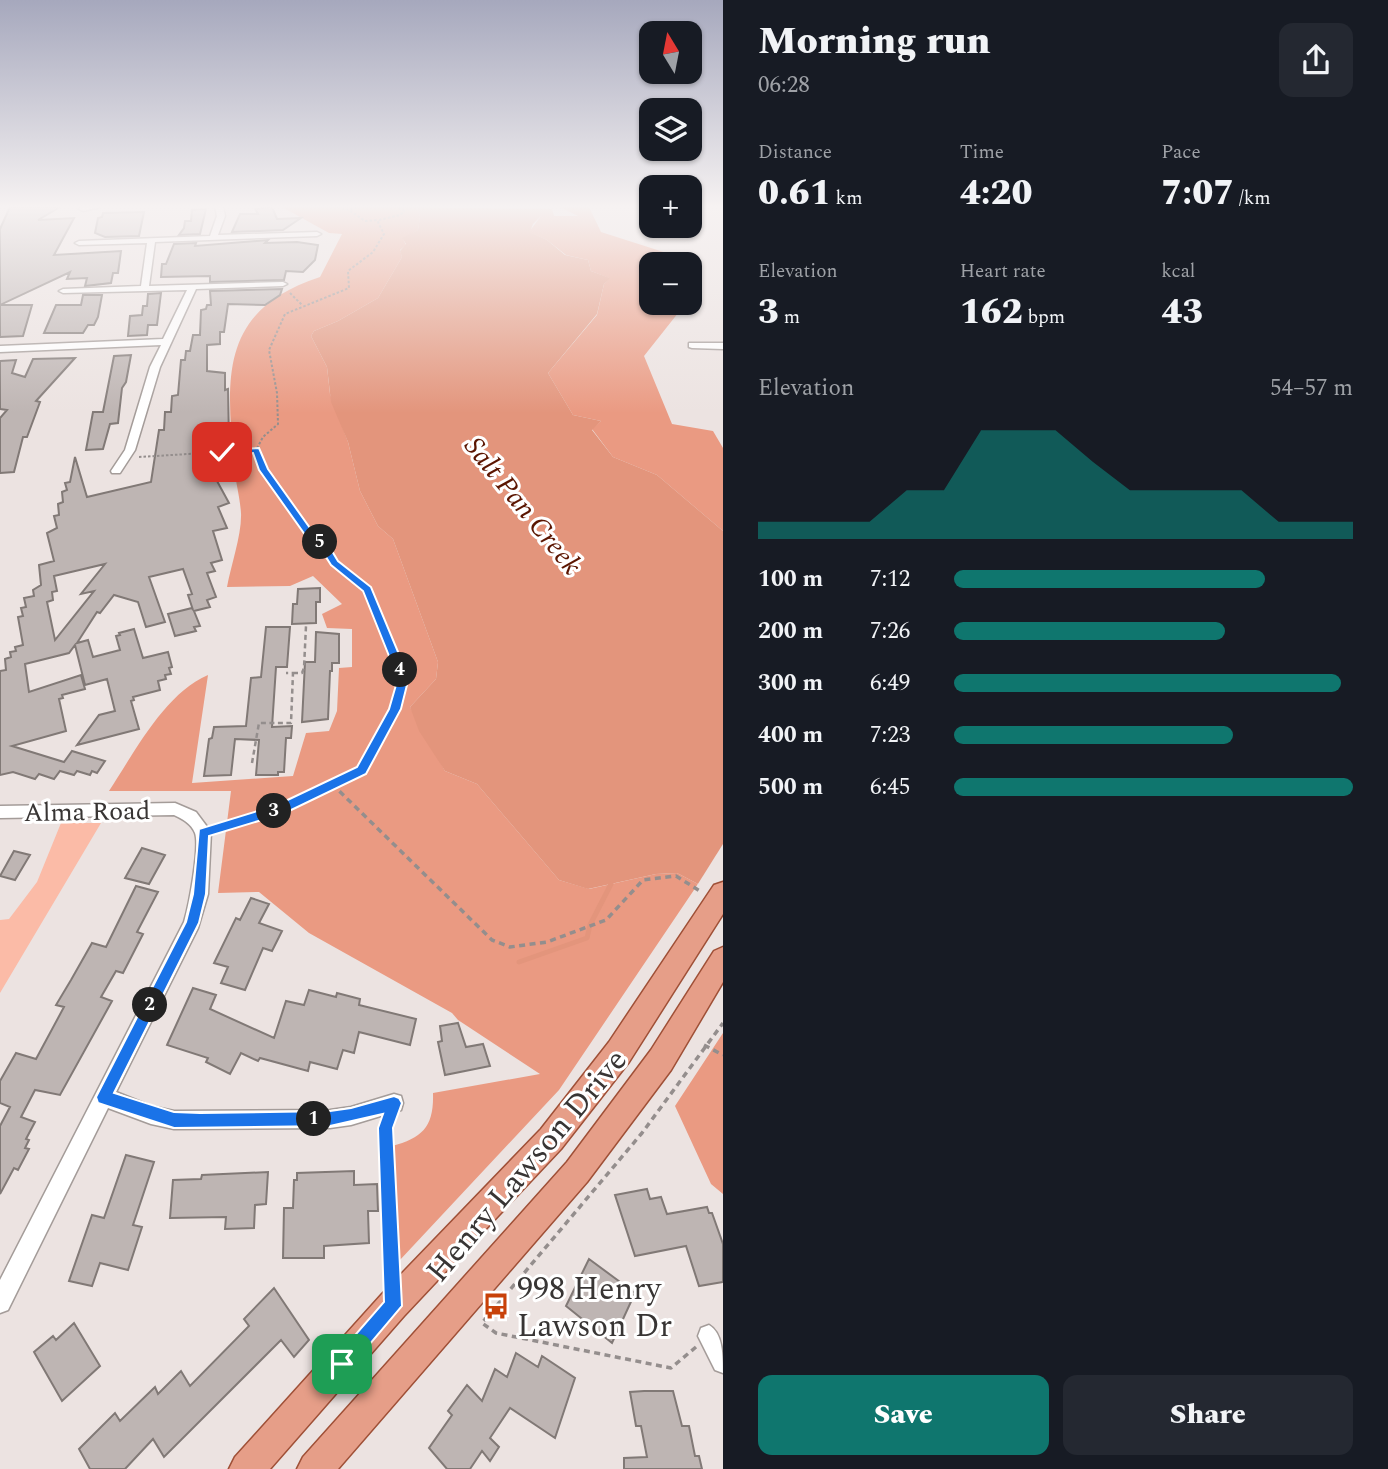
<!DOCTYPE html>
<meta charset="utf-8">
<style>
:root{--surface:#171b24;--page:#242831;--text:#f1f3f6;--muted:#9ea1a6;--accent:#0f766e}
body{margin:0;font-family:Spectral,serif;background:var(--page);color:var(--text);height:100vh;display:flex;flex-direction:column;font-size:26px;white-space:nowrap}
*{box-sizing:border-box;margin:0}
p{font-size:23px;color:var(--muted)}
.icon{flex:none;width:38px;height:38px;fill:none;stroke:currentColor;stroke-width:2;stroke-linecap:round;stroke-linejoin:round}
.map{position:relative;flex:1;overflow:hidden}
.details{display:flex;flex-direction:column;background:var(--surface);width:665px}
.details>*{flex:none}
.needle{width:46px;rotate:350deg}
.fabs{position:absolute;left:639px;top:21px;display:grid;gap:14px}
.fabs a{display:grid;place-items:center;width:63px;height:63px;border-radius:14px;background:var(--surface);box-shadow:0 2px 5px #0004;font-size:35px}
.pin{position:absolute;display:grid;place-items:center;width:60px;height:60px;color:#fff;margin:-30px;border-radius:14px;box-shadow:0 4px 10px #0006}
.km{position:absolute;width:35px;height:35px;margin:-18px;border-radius:50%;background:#222;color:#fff;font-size:19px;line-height:35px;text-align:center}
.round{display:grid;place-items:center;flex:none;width:74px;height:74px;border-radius:14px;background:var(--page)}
.overview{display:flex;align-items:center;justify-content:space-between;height:119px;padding:0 35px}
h1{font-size:38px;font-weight:800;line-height:52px}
.figures{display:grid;grid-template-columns:repeat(3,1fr);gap:10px;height:119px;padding:7px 35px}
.figures div{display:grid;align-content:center}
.figures b{font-size:35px;font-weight:800}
.figures small{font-size:19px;font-weight:400}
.figures p{font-size:19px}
.chart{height:196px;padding:14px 35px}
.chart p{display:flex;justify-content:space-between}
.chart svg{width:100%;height:126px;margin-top:7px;fill:var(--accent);opacity:.7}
.action{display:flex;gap:14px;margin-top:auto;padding:14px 35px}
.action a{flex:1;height:80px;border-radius:14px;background:var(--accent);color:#fff;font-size:28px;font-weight:800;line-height:80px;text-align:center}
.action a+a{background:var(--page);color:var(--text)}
ul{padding:0 35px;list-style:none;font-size:23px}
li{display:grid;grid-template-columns:112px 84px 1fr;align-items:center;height:52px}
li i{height:18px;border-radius:9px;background:var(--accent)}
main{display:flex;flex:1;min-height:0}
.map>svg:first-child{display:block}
</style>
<main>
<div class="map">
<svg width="723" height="1469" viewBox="0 0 723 1469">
<rect width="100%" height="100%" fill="#ece3e1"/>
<path fill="#fbbba7" d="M61,823h40l-101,170v-73l9,-1 28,-37z"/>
<path fill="#ea9a82" d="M282,207h135l3,10 -2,13 -15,9 3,6 -6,5 2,7 -24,41 -40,23 -24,10 -3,5 16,31 3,27 18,48 12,49 18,35 15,13 45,123 -2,17 -26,28 35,64 32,13 82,96 30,9 67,-15 21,-1 21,11 -139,206 -160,171 -7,-115c31,-8 42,-20 41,-53l107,-19 -82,-54 -6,-7 -143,-80 -50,-41 -41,1 13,-102h-122c25,-38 56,-98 99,-116l-16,108 101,-7 13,-43 23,-2 8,-20 2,-43 13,-1v-38l-25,-1 -5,-14 20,-10 -29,-28 -23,10 -63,1c4,-22 15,-53 14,-74 -1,-16 -6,-33 -7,-49 -8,-89 -14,-154 86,-187l22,-43 -13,-1z
M560,207h29l12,25 75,24 5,8h-30v39h35l-42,53 28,68 41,7 10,17v83l-66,-56 -44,-18 -21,-28 9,-8 -28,-6 -25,-42 49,-58 7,-31 5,-6 -18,-7 -3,-11 -22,-5 -19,-15 -18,-8 12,-16h37z
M723,1033v161l-12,-10 -36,-78z"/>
<path fill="#e3957c" d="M417,207l135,2 2,7h-13l-8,8 -3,8 17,8 18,15 23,5 3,11 19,7 -6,6 -7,30 -49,59 25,42 28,6 -9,9 21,27 44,18 66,56v366l-46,-24 -21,1 -68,15 -29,-9 -82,-96 -32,-13 -26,-40 -9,-24 26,-28 2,-17 -45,-123 -15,-13 -18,-35 -12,-49 -17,-40 -4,-35 -16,-31 3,-5 24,-10 40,-23 24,-41 -2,-6 6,-7 -4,-6 16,-8 2,-13z"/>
<path fill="#ece3e1" d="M723,844v57l-27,-14z"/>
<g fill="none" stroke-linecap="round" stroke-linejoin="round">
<path stroke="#e3957c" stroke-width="5" d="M519,962l68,-24 3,-13 21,-41"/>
</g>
<path fill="#beb5b3" stroke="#817976" stroke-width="2" fill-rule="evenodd" d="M10,207h50l-22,13 36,-2 -20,37 67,-4 -3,22h-5l-2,10 -26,3 2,-8 -20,1 3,-7 -70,33v-76z
M272,207l5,12 24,-1 -18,12 -51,2 8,-18h18l-3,-5z
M206,209l-6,25 -21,1 5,-7 1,-7h6l1,-11z
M144,212l-5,24 -34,1 -10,-4 3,-15 4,-1 1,-4z
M268,240l-3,3 32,-1 21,3 -3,15 -12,12 -17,-1 -2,9 -74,2v-6l-49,1 1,-13h4l8,-20 22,-1 -1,3z
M282,289l-2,6 -15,10 -37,-1 -4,28h-4v12l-13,1v26l18,2v17l3,-1 1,52 -5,1 -1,6 -6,2v31l12,22 -11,4 9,21 -14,3 9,29 -11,3 4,8 -8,2 9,24 -9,3 3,7 -16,4 6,15 -6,1 2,4 -21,5 -7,-22 24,-6 1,2 -5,-15 4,-1 -9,-25 -34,8 16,45 -19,5 -8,-25 -24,-7 -14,18 -3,-1 -20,31 11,-3 5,17 27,-7 -4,-14 4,-1 -1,-2 15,-4 9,29 25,-6 4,15 -3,1 2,6 -6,1 1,4 -8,2 2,9 -27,7 1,3 -3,1 8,28 -62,16 22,-30 16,-4 -8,-32 -22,6 -10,-40 -6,8 -44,11 4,28 52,-17 4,14 -23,6 1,3 -4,1 7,32 -54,15 52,16 8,-11 33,10 -8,12 -5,-2 -2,4 -13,-4 -3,4 -14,-4 -6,8 -15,-5 -4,5 -22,-7 -13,3v-104l6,-1 -1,-11 6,-2 -1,-5 6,-1 -1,-4 8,-2 -5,-28 5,-1 -2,-8 5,-1 -2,-9 10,-2 -1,-6 8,-5 -2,-20 15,-4 -7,-28 10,-5 -3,-12 5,-1 -1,-11 5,-2 -1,-10 5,-2 -2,-7 5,-1 5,-25 12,40 64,-15 8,-52h5l1,-18h6l1,-16 6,-1 3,-35h4l1,-9h4l3,-16h7l1,-25 5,-1 1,-4h4l-1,-14zM105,564l-24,30 13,-3 -39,49 -8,-38 6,-2 -1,-8 5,-1 -3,-15z
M161,293l-4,32h-9l-1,10 -19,1 2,-20 12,-1 1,-9h4l1,-12z
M83,295h19l-4,22 -4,8h-6l-5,8h-39l12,-28h25z
M0,305h32l-9,31 -23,1z
M131,355l-5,27 -4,6 -4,35 -8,1 -7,25 -17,1 7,-38h10l11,-56z
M75,358l-39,43 4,1 -13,35h-4l-9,35 -14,1v-55l7,-8 -7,-1v-48l16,-1 -4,13 13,4 8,-18z
M320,588v14h-4v21l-24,1 1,-20h4l1,-15z
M266,627h24l-3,40h-11l-4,60 20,-1 -1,12h-5l-2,34h-6v3h-22l3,-35 -24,-1 -4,36 -27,1 5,-37 3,-1 2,-11 32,-1 5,-48 10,-1z
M316,632l23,2v29h-7v8h-2l-2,48 -26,3 3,-60h10z
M142,848l23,7 -16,29 -24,-6z
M14,851l16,4 -15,25 -15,-4z
M136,886l22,6 -21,40 6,2 -20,39 -7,-2 -15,26 11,4 -52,94 -25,-5 -14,27 14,5 -9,17 3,1 -4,8 4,1 -11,21 -4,-2 -14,26v-68l10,-19 -10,-4v-22l16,-28 20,6 28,-52 -8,-2 15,-25 21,-37 14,4z
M251,898l18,6 -10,19 23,8 -10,20 -9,-3 -18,42 -24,-7 7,-16 -14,-4 22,-45 4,2z
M193,988l23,7 -6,14 64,29 12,-37 18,4 5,-15 27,7 1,-4 23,6 -1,6 57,14 -6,26 -51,-13 -5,21 -11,-3 -6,19 -27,-7 -2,9 -48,-13 -2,3 -17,-8 -11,21 -24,-12 2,-4 -41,-13z
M458,1023l8,24 17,-3 7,22 -45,9 -7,-33 4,-1 -2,-15z
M126,1155l28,7 -21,63 9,2 -14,43 -28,-7 -8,23 -23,-5 23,-66 12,3z
M354,1171v14l23,-1 1,27h-10l1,32 -45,3v12h-41l1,-50h9l1,-28h3v-7z
M268,1172l-2,32 -11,1 -1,23 -29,1 1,-12 -56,1 3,-38 28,-1 1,-4z
M647,1189l3,10 11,-2 6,17 40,-7 2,6h3l11,31v38l-24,4 -13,-40 -51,10 -20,-61z
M589,1259l46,34 -23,50 -46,-37z
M274,1288l35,52 -15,17 -13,-17 -117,117 -11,-18 -28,30h-35l-11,-20 36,-36 5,8 35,-34 3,7 23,-23 9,15 59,-60 -5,-7z
M74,1323l26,43 -38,35 -28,-49 19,-16 3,4z
M516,1353l22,14 4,-11 33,22 -20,60 -45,-30 -20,30 9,9 -9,14 -8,-10 -12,18h-23l-18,-21 23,-33 -4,-4 19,-26 15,16 13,-32 12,8z
M644,1391h29l9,35h7l6,30h4l3,13h-78v-11l23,-1 -6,-31h-5l-6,-34z"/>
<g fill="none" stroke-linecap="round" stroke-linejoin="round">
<g stroke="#a49c99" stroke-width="3">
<path id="minor" d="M82,207h18l-17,4 -4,-2z
M215,207h8l2,9 -7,19 99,-3 4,2 -4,2 -162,6 -6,44 134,-4 4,2 -4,2 -87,3 -36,78 -25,83 -15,23h-8l-1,-2 14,-21 25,-83 11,-22 -161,7v-6l163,-7 24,-49 -124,3 -4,-2 4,-2 78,-3 6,-43 -68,2 -4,-2 4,-2 131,-5 7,-20z
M689,343h34v6l-31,-1 -3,-1z
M175,803l21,9 15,20 -3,62 -10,34 -82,164 35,14 23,5 156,-1 21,-3 43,-13 7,2 2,7 -2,7 -7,2 -43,13 -21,3 -156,1 -23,-5 -43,-16 -100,202 -8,3v-33l184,-358c5,-17 16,-75 11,-89 -4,-10 -13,-14 -21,-18l-174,3v-12z
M709,1325c14,8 14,31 14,48l-8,-3 -17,-34 3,-8z"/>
</g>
<g stroke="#9f5037" stroke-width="3">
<path id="primary" d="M723,882v32l-94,148 -68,87 -157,167 -134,153h-41l6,-12 147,-163 159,-165 68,-87 105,-157z
M723,947v35l-52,88 -84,112 -249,287h-41l6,-12 264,-295 84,-112 63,-99z"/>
</g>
<path stroke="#948e8d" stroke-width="2" stroke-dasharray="2.5 2" stroke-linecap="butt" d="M337,207l12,3 10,-3
M379,220l21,-5 4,-4 -6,-4
M290,293l12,12
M139,457l115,-7
M324,547c-3,-4 -9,-7 -13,-11 -9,-10 -14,-23 -22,-34 -13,-16 -25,-31 -33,-52l7,-13 15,-13 -1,-31 -8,-43 16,-36 64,-26 -1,-17 25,-19 11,-18 -7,-14 -12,1 -16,-11"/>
<path stroke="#948e8d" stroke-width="2.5" stroke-dasharray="5 3.5" stroke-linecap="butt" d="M323,545l11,18 33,26 34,82v14l-6,24 -33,61 -33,16
M293,673h9l2,-5 2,-42
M252,763l7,-40h32l2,-50h-7"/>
<path stroke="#948e8d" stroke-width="3.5" stroke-dasharray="6 4.5" stroke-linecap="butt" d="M332,784l160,156 18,7 37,-5 59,-22 37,-40 33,-4 24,15
M219,828l61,-19 53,-25
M704,1045l19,10
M388,1123l-1,65 4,85
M696,1347l-25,21 -175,-35 -14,-10 160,-190 81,-110"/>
<use href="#minor" fill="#fff" fill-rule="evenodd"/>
<use href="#primary" fill="#e69e88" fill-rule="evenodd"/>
</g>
<linearGradient id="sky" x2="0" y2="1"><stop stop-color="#a6a8bd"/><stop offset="0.5" stop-color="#f6f2f2"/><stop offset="1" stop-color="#f6f2f2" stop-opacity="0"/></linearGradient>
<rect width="723" height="413" fill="url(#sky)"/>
<path fill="#1a73e8" stroke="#fff" stroke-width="2" d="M259,448l9,21 47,66 11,6 12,20 33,26 35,84 1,14 -6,24 -35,65 -81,39 -76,23 -3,58 -7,29 -85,170 60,19 26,1 130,-2 21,-3 43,-12 5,2 3,5 -9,25 9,178 -54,64 -6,3 -6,-3 -3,-6 3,-7 48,-55 -6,-174 5,-14 -53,12 -156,2 -70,-23 -6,-2 -2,-6 90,-175 7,-28 6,-65 78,-24 80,-38 32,-58 7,-24 -1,-14 -32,-80 -32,-26 -12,-19 -11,-7 -49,-69 -6,-17 -31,2 -4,-3 4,-2z"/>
<defs>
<g id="bus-bare" transform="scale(2.1)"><path d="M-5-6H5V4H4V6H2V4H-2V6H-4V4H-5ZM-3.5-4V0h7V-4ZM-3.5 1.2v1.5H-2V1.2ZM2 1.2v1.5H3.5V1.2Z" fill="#c84109" stroke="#fff" stroke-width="2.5" paint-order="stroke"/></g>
</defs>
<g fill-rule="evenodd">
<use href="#bus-bare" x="496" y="1306"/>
</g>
<g text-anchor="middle" stroke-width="6" stroke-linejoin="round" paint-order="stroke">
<g font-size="26" fill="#383534" stroke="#fff">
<text transform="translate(87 811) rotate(-1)" y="9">Alma Road</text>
</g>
<g font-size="28" font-style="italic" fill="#5b1500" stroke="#fff">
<text transform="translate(524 505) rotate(51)" y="10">Salt Pan Creek</text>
</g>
<g font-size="32" fill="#383534" stroke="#fff">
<text transform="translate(526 1165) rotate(-50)" y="11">Henry Lawson Drive</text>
</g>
<g font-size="32" fill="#383534" stroke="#fff" text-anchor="start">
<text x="517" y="1299">998 Henry<tspan x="517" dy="37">Lawson Dr</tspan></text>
</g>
</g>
</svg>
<div class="fabs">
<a><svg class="needle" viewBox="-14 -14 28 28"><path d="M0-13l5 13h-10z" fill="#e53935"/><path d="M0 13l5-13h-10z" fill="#9ea1a6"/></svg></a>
<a><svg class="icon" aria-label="layers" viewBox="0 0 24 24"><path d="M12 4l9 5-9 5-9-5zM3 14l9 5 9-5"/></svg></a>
<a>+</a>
<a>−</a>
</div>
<div class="pin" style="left:342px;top:1364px;background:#1e9e55"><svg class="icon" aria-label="arrive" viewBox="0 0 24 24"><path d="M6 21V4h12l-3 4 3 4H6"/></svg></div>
<div class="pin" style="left:222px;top:452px;background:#d93025"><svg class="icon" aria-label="check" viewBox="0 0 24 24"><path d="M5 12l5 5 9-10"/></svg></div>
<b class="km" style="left:314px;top:1119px">1</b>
<b class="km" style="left:150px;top:1005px">2</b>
<b class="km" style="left:274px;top:811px">3</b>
<b class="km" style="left:400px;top:670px">4</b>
<b class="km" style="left:320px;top:542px">5</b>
</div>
<section class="details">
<div class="overview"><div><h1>Morning run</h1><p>06:28</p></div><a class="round"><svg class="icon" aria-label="share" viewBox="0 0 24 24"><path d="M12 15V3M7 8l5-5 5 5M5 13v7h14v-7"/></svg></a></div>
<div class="figures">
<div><p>Distance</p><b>0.61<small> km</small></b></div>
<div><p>Time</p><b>4:20</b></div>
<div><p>Pace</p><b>7:07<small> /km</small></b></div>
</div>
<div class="figures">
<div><p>Elevation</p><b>3<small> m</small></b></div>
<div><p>Heart rate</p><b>162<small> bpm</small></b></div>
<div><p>kcal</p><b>43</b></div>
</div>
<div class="chart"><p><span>Elevation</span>54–57 m</p>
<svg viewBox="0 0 160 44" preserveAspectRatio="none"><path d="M0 44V38L10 38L20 38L30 38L40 27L50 27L60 6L70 6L80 6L90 17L100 27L110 27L120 27L130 27L140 38L150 38L160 38V44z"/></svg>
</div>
<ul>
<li><b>100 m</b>7:12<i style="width:78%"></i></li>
<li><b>200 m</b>7:26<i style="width:68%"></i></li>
<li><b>300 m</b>6:49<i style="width:97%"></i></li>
<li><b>400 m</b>7:23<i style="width:70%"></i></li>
<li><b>500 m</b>6:45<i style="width:100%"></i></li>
</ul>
<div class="action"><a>Save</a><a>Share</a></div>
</section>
</main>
